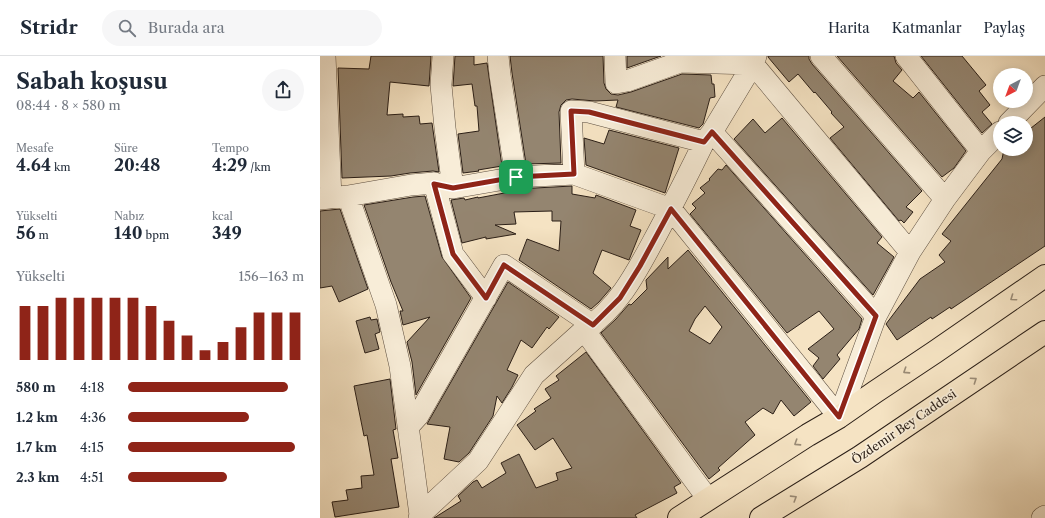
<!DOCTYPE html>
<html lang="tr">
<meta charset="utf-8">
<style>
:root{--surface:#fff;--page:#f6f6f7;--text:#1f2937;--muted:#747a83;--line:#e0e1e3;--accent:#8f2418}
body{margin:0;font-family:"Libre Caslon Text",serif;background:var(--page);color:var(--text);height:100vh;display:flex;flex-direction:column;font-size:15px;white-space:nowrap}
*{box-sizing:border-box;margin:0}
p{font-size:13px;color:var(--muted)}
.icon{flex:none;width:22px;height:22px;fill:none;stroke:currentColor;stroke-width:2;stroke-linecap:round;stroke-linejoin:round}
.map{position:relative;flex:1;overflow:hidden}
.details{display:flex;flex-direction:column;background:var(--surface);width:320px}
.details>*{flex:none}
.needle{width:26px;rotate:221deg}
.tools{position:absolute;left:673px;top:12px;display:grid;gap:8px}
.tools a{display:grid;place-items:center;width:40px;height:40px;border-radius:50%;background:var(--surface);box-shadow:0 2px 10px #0003;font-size:20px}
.pin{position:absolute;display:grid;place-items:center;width:34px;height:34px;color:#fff;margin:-17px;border-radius:8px;box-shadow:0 2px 6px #0006}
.round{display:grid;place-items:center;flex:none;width:42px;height:42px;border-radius:21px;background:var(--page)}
.summary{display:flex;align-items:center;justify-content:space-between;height:68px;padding:0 16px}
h1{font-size:22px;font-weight:800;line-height:30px}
.metrics{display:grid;grid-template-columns:repeat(3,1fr);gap:6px;height:68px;padding:4px 16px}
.metrics div{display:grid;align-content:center}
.metrics b{font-size:17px;font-weight:800}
.metrics small{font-size:11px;font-weight:400}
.metrics p{font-size:11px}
.chart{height:112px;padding:8px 16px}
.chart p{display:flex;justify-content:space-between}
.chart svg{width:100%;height:72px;margin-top:4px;stroke:var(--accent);stroke-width:6}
ul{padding:0 16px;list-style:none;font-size:13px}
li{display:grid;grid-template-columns:64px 48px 1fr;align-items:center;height:30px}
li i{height:10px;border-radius:5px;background:var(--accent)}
header{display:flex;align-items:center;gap:24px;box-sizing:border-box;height:56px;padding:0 20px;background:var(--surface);border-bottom:1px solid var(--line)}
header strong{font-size:19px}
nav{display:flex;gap:22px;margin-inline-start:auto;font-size:14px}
.search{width:280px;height:36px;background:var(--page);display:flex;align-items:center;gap:10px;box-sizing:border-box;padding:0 14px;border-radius:22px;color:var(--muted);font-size:15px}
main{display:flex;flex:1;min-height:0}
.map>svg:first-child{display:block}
</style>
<header>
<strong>Stridr</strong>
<div class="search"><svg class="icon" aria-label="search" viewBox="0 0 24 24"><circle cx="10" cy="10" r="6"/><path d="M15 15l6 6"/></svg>Burada ara</div>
<nav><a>Harita</a><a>Katmanlar</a><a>Paylaş</a></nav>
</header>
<main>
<section class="details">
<div class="summary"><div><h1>Sabah koşusu</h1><p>08:44 · 8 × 580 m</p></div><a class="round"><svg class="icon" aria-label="share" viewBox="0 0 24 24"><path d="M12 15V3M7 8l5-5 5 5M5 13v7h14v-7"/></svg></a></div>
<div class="metrics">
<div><p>Mesafe</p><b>4.64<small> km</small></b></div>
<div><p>Süre</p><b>20:48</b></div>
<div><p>Tempo</p><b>4:29<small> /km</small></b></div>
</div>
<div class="metrics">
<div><p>Yükselti</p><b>56<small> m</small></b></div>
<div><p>Nabız</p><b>140<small> bpm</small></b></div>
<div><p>kcal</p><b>349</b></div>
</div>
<div class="chart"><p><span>Yükselti</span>156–163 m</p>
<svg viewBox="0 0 160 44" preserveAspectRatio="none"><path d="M5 44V11M15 44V11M25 44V6M35 44V6M45 44V6M55 44V6M65 44V6M75 44V11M85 44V20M95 44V29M105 44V38M115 44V33M125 44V24M135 44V15M145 44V15M155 44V15"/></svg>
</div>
<ul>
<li><b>580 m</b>4:18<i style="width:91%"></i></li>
<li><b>1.2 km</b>4:36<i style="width:69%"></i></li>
<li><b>1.7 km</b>4:15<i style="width:95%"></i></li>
<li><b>2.3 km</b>4:51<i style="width:56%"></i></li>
</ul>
</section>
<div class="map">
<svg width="725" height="462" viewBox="0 0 725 462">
<rect width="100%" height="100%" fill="#f5e3c3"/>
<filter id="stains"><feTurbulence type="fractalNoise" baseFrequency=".005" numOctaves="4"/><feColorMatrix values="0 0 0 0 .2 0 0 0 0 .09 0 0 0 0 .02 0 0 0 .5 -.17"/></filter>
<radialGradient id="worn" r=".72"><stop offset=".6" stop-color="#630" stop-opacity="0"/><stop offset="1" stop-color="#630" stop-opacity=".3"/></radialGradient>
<path fill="#948570" stroke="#2b1f17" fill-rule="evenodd" d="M51,0h60l-2,30 -39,-4 -3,33 16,-1v3l16,-1 1,8 12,-1 7,49 -6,-1 -23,2 -19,3 -49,2 -4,-110 31,1z
M135,0h19v9l13,-2 15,103 -24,4 1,1 -16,2 -5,-39 21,-3 -2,-25h-2l-3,-22 -19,2z
M190,0h93l1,27 2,6 5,5 7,1 13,-3 51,-18 29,1 1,9h2l1,13 -5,1 -7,26 -4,4 -83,-21 2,-7 -23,1 -23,-2 -6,1 -5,5 -2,7 2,51 -35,1 -14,-91z
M307,0h34l-34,12z
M448,0h41v3l3,5 110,127 -16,16 7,5 -9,11 -3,-3 -2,1 -69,-83 14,-11 -13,-14 1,-1 -17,-20 -1,1 -16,-19 -9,8 -21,-25z
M517,0h57l2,7 6,7 -9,11 20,17 6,-6 47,59 -12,17 -12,9z
M601,0h41l24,29 -7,6 11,14 -8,7 10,12 -10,9z
M725,61v129l-94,63 -1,-2 -18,12 -1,-2 -34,23 -11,-16 34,-45 25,-17 -6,-7 12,-14 -9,-7 60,-75 2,-10h22v-17z
M462,62l100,119 -5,6 17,14 -21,38 -139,-156 19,-20 12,14z
M289,74l70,18 -14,45 -79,-28 -2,-27 20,6z
M406,109l136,154 -3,10 -22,26 3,4 -17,20 -10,-13 6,-8 -11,-9 26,-20 -15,-18 -32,22 -97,-119 6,-6 -4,-4 13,-11 -5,-5 10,-8 -1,-1 9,-10 4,1z
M252,130v8l23,4 1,-3 40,15 -6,16 11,4 -12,30 -27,-10 -9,23 18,15 -12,14 -8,7 -72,-49 8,-21 32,12 2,-30h-9v-10l-38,1 2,12 -21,1 21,9 -30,5v-2l-24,6 -11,-43 13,-2 1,2 13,-3v1l37,-7v-2h2z
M105,140l17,61 29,41 -55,97 -4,-33 -5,-20 23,-25 -27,8 -3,-14h3l-12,-29 -27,-77 49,-8z
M20,153l28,80 -29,13 -7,-16 -12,2v-77z
M368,194l123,152 -17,14 -13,-16 -8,14 -10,-6 -18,14 10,13 -37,33 2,2 -11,9 -108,-146 15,-14 13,-15 2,1 16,-16 -1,-9 22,-23v12zM385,250l17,21 -12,17 -21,-13 6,-12z
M188,226l51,35 -10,12 -2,-2 -15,21 -11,-8 -14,30 11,5 -6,12 -10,16 -5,-7 -4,20 -24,37 -10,9 -15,-3 6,-32 -23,-3z
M50,261l1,3 6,-1 3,13 -5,2 4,15 -14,4 -9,-32z
M266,296l95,131 -7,4 3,6 -42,22 2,3h-203l27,-17 -3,-5 15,-14 4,-2 5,8 24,-15 -5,-10 18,-9 17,34 22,-8 -2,-7 16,-5 -19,-30 -18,12 -18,-25 19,-14 -2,-2 17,-11 -6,-9 14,-9 -3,-4z
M70,323l6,50 -3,1 5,28 -7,1 8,48 -64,10 -3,-15 16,-2 -2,-10 16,-2 -1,-12 13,-1 -7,-40 -3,1 -10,-50z"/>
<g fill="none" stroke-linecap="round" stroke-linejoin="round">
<g stroke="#5e5042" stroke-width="22">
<path id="minor" d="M5,0l6,142
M123,0l-2,29 4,43 8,60
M178,0l2,19 16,102
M295,0l1,27 11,-2 53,-19 73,2 157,188
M501,0l124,143
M586,0l75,95
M689,67l36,-37
M392,76l164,184
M254,118l-3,-63 18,1 115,30
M114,127l19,71 33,44
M28,140l38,109 14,61 20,149 2,3
M0,143l28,-3 63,-11 23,-2 19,5 63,-11 58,-3 97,35 168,208
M264,274l124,169
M519,361l37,-101 34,-64 35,-53 36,-48 19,-19
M88,371l10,-11 86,-151 89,60
M99,462l1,-3 58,-54 56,-86 50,-45c35,-22 54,-61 73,-96 16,-30 32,-61 47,-92l8,-10 41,-68 3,-8
M722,462l3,-2"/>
</g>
<g stroke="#2b1f17" stroke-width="24">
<path id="major" d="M359,462l129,-83 31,-18 36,-25 60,-40 110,-76
M441,462l99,-61 185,-125"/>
</g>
<use href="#minor" stroke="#f8edd8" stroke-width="21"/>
<use href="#major" stroke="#f5e3c3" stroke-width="22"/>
</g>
<defs><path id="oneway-chevron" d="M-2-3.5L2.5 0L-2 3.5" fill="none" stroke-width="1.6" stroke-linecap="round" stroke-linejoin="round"/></defs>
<g stroke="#9a8b76">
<use href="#oneway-chevron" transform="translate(693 242) rotate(145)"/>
<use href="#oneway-chevron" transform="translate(586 315) rotate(147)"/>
<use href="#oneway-chevron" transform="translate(654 324) rotate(-34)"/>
<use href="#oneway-chevron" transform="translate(477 387) rotate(147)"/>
<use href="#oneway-chevron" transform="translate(474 442) rotate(-32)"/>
</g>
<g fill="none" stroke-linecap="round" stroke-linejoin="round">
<g stroke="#fff" stroke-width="8">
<path id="route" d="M251,55l18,1 115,30 8,-10 164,184 -37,101 -168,-208 -31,57 -20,32 -27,27 -89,-60 -18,33 -33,-44 -19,-70 19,4 63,-11 58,-3z"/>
</g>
<use href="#route" stroke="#8f2418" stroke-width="5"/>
</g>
<g text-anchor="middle" stroke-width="3.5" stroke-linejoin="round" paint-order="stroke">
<g font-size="12" fill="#2b1f17" stroke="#f8edd8">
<text transform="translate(584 371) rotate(-34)" y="4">Özdemir Bey Caddesi</text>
</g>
</g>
<rect width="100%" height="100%" filter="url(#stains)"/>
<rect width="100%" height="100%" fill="url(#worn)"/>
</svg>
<div class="tools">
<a><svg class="needle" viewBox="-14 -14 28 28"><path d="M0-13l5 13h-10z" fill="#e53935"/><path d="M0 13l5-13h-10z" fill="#747a83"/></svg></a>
<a><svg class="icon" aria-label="layers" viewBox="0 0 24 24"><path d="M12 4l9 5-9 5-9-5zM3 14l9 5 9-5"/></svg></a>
</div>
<div class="pin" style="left:196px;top:121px;background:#1e9e55"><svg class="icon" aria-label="arrive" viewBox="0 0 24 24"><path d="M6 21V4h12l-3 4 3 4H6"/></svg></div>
</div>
</main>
